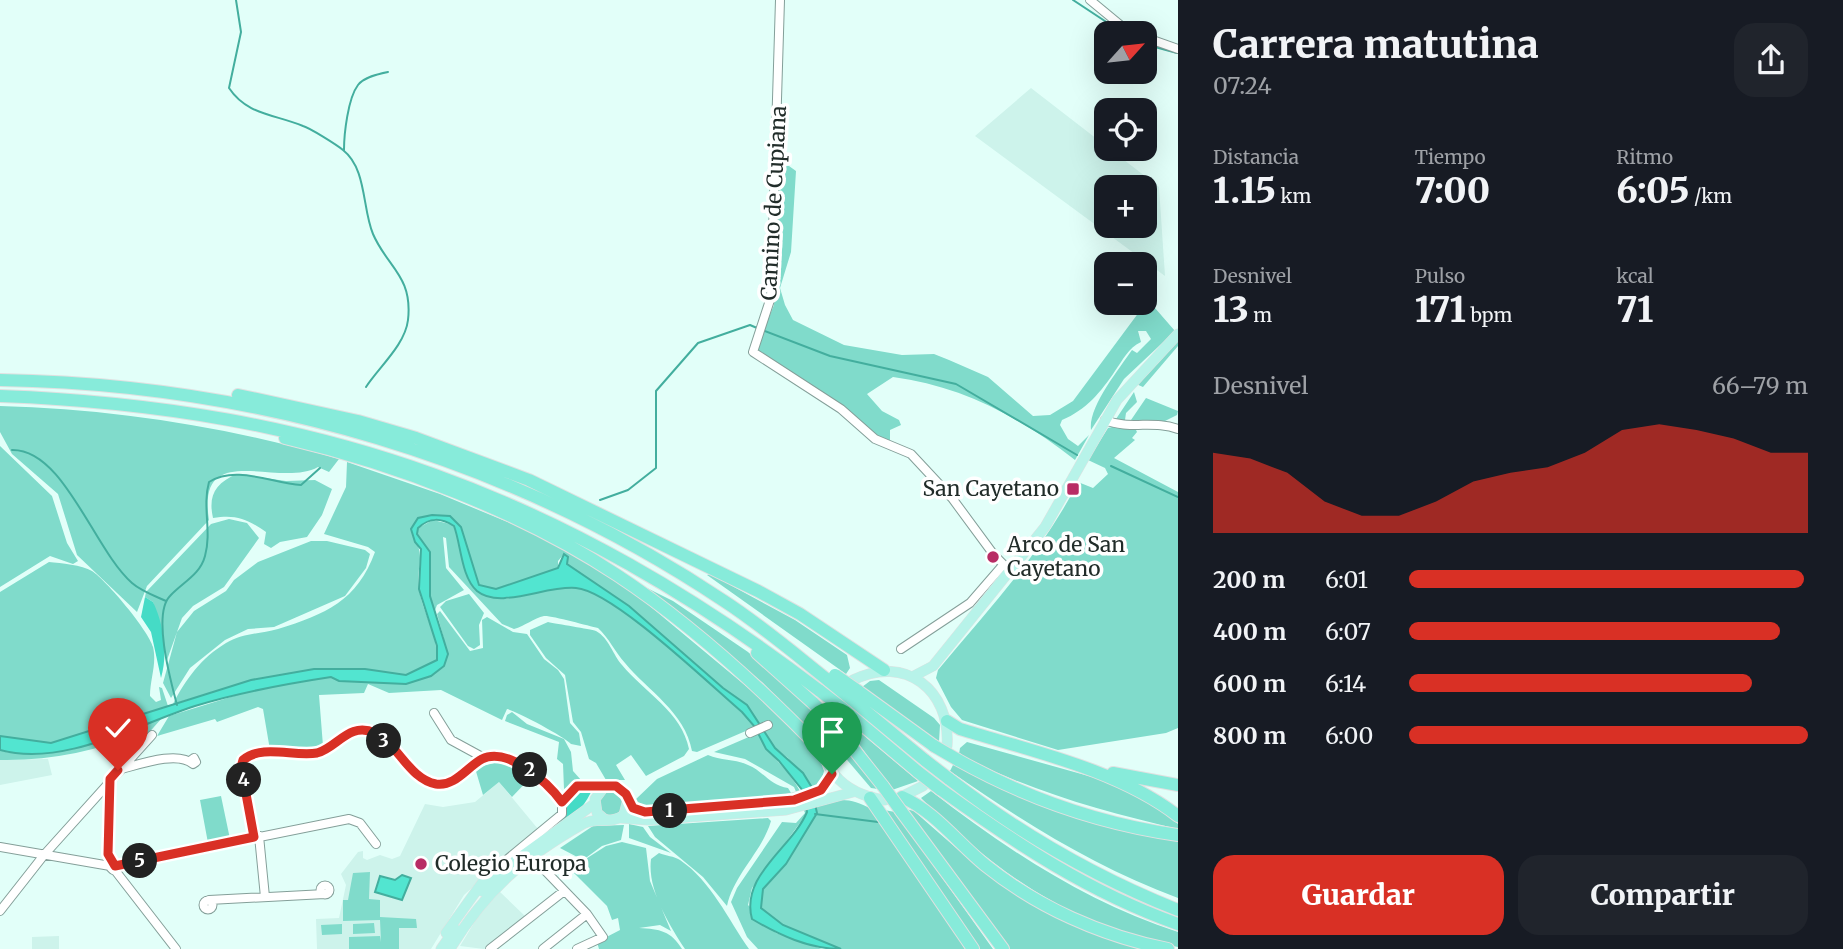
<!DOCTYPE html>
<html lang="es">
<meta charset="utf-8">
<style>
:root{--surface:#171b24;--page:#20242c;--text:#f1f3f6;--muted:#9ea1a6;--accent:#d93025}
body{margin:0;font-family:Merriweather,serif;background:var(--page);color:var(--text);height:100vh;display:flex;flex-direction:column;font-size:26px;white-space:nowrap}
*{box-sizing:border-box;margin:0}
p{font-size:23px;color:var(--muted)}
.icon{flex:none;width:38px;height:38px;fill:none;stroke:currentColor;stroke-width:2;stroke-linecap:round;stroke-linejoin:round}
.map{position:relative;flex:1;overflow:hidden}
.panel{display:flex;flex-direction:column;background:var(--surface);width:665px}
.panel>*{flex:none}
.needle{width:46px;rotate:63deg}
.tools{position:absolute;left:1094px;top:21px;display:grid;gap:14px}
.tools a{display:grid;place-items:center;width:63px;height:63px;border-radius:14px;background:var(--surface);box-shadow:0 7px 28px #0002;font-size:35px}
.pin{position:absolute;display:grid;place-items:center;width:60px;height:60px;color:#fff;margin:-72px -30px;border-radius:50% 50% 50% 0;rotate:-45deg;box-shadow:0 0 7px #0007}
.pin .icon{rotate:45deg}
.km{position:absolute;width:35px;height:35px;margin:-18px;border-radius:50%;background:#222;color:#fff;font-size:19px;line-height:35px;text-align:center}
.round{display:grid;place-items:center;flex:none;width:74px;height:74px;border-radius:21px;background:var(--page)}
.head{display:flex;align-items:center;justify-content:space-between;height:119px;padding:0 35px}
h1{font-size:38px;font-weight:800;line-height:52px}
.figures{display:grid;grid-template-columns:repeat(3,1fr);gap:10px;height:119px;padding:7px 35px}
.figures div{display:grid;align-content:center}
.figures b{font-size:35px;font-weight:800}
.figures small{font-size:19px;font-weight:400}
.figures p{font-size:19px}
.chart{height:196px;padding:14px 35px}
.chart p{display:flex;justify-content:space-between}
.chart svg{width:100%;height:126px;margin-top:7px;fill:var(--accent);opacity:.7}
.button{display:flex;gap:14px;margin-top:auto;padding:14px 35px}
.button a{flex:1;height:80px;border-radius:21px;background:var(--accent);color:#fff;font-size:28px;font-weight:800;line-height:80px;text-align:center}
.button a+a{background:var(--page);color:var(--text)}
ul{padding:0 35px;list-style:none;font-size:23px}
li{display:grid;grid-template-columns:112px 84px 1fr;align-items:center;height:52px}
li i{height:18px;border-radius:9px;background:var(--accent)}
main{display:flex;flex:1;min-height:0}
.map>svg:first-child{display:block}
</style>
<main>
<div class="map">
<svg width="1178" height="949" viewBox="0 0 1178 949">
<rect width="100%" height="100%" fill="#e2fff9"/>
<path fill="#cdf3eb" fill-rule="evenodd" d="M1031,88l128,99 6,89 -190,-140zM1106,187h38v39h-38z
M48,759l4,16 -52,10v-25z
M499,782l39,47 -74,66 -33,54h-114l-1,-30 23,-1 7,-33 -5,-11 17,-22 5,-1v7l4,2 13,-5 12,4 8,-3 25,-52 18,3 32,-5z
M499,891l27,26 -42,32 -24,-3 20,-33z
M59,936v13h-27v-12z"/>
<path fill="#80dbcb" d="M778,166h11l7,5 -5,81 -11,36 5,17 8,15 51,25 58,10 32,-1 15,6 39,17 45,39 17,-1 23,-14 75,-101 27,31 -51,48 -33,51c-3,-23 28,-61 41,-80l5,3 14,-14 -5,-8h-8l3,11c-13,6 -18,18 -26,29 -14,21 -29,39 -53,49l-2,5 8,14 10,7 11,-11 -14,25c-55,-43 -113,-74 -182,-83l-26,17 15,17 17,9 2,5 -11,5v11l16,7 -16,-3 -132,-91 -1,-7 17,-42z
M1178,339v7l-35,41 -7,-3z
M1134,392l3,10 -11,11 -1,7h6l15,-22 32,13 -1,4 -16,8 -47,-1z
M0,406c114,3 229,21 339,53l-10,13 -11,-5c-39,22 -122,-29 -109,53l-62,66 -10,26 -60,-57 -19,-61 -46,-40 -12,-22z
M1112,427l23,1 2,4 -5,6 3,2 -21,18 64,34v236l-12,5 -108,17 -96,-30 -11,-13 -15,-29 2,-8c50,-60 104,-117 140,-188l15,6 15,-14 -3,-6 -17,-8 20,-32z
M0,446l52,50 15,47 11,18 -5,3 -23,-8 -50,31z
M347,462l93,32 106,44 75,44 166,138 32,37 5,14 -4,15 6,16c18,-4 29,-2 45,7l95,140h-125l-58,-24 -22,-17 2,-19 23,-25 31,-51 -29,-55 -13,-10 -28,-43 -24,-17 -94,-82 -63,-42 2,-7 -4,-3 -6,7v7l-63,21 -17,-4 -17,-58 -29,-12 -21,14c16,31 5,32 8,60 4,25 19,45 18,71l-31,15 -41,-6 -114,11 -78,24c13,-25 28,-46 53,-61 17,-10 34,-9 52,-14 48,-15 79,-28 97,-77l-7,-5 -44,-13 22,-47z
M237,474l49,7 29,-1 17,9 -10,26 -15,22 -27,5 -9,6 -7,-4 2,-12c-19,-13 -30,-18 -53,-14 -5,-22 2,-35 24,-44z
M229,519l18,4 12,15 -35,49 -31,19 -11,12 -15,42 -14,-58 -8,-5 1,-5 65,-68z
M433,520l21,5 14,54 38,20c24,-6 48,-15 74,-11 39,8 127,94 162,124l13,15 -58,25 -5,-1c-7,-39 -44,-60 -67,-88 -10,-11 -16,-25 -27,-35 -9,-2 -48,-13 -54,-12 -10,2 -19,10 -30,13l-12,-5 -53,-57 -3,-29 -3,-1 3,31 18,22 -27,15 -3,8 -4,-17v-44l-13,-18 1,-6z
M311,541h16l38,9 5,4 -4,14 -21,28 -71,31 -26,2 -23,11 -35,28 -19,30 -8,-15 14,-51 17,-21 32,-20 8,-11 24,-18z
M49,562c12,1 33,3 43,9 14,9 57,60 61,76 4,17 -3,32 -3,49l6,6 5,-2 -2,-13 3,1 6,18 -117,37 -51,-7v-144z
M710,574l85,46 52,35 3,13 -4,6 -139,-99z
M647,588l26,13 75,51 67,61 -3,20 -49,-50z
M469,594l15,19 -5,12 1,20 -6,4 -6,-3 -28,-39 6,-6z
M440,611l30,40 13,-3 -1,-28 5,-3 26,15 14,2 17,25 14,11 6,9 6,44 9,10 2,13 -10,-2c-6,-7 -55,-33 -64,-35l-5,11 -61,-30 -52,3 -21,-9 -4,9 -45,2 4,51 -7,2 -46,2 -7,-41 -5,-2 -41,15 -2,-3 -58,17 12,-20 98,-30 64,-9 8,4 67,3 25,-8 13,-37 -7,-25z
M548,622c9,2 42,7 48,9 13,7 17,24 26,34 22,27 60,47 67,84l-5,7 -38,20 -15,-21 -15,10 9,15h-19l-10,-17 -7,-4 -8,-27 -8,-10 -8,-47 -19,-17 -16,-23v-5z
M879,680l55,38 6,7 -1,17 -77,-55 8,-6z
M512,712l15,12 37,15 7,13 2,19 8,9 -17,9 -1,-25 -6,-5 2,-17 -54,-21 2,-6z
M837,713l81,68 -26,9 -33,-46 -24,-25z
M162,718l-17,19 -2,-4c-47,18 -93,28 -143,27v-10l9,3 67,-6z
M830,729l48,60 -7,-1 -40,-47z
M758,733c15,31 40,40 50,79l-56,76 -4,17 28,28 46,16h-64l-11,-12 -16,-35 6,-14 45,-66 14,1 9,-10 -11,-26 -49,-28 -31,-7z
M967,742l143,40 46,25 22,17v5c-76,-18 -150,-38 -219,-75l1,-6z
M708,755c13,6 28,4 40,10 15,6 23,21 40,23l5,8 -153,11 -5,-7 22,-21z
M502,761l30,15 -20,21 -13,-15 -16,13 -8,-27z
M954,763c74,42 141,61 224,76v59c-83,-31 -155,-76 -228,-127z
M599 803a12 12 0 1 1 24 0a12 12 0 1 1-24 0Z
M931,791c75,58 156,112 247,141v15c-103,-19 -184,-75 -257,-149z
M221,796l9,43 -22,4 -8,-43z
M906,809l8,2 65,57 165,81h-135z
M884,810l11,2 98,137h-13z
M768,818l3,3c-9,31 -37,53 -44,85l-24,-29 -48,-40 -7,-11z
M629,824l14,3 7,10 21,16 -42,-15z
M624,825l-3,15 -19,6 -19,14 -23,-12 33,-22z
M622,842l24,6 4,33 21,50 -11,-6 -21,3c21,1 32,3 43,21h-83l-2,-7 23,-12 -2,-12 -6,2 -5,-14 -37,-37 36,-23z
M659,853c7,3 15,3 21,7 31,21 48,59 69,89h-64c-16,-25 -38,-60 -34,-90z
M370,872l-1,27 11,1v17l36,2 1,9h-18v21h-50v-12l31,-1 1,6 -1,-22 -37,1v-21h5l5,-27z
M374,923l1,10 -22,1v-10z
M342,924v10l-20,1 -1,-10z"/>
<path fill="#45dbc6" d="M145,597l8,5c11,23 15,52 8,76l-10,-46 -10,-15z
M593,788c-7,15 -15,27 -30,36l-5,-2c8,-19 13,-32 35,-34z"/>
<path fill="#52e5d0" stroke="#43ae9e" stroke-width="2" d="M432,515l18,1 11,11 18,58 17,4 62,-21 6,-14 4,3 -1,7 62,42 94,82 24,17 28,43 28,25 8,13 6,27 -31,51 -23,25 -2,19 22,17 58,24c-32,0 -62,-14 -89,-30 -12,-44 40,-71 55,-107l-4,-21 -24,-30 -13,-12 -11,-22 -13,-15c-33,-28 -129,-121 -166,-124 -30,-3 -76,22 -99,3 -16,-14 -16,-47 -23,-65 -13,-8 -24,-9 -36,2l-1,6 13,18v44l18,58 -4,12 -13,10 -25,8 -67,-3 -8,-4c-46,7 -91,15 -136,29 -59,19 -131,61 -195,44v-14l51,7 200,-63 63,-11h51l41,6 31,-15v-14l-18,-57 2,-40 -6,-7 -4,-13 7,-11z
M402,875l9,3 -9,22 -27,-8 5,-16 15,4z"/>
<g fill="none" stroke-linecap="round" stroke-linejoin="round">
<path stroke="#43ae9e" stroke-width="2" d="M236,0l5,32 -12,56c18,27 45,26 74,38 7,2 34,19 40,24 24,19 19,58 30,84 14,33 40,42 35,86 -3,25 -29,47 -42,67
M1073,0l50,33
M1144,44l33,9
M344,150c0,-16 4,-52 14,-65 6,-8 20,-11 30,-13
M762,330l68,26 126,28 121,71
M12,450c52,-1 82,100 120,133 9,8 23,13 34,18
M1111,466l67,31
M600,500l28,-10 28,-22v-77l42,-48 52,-18 7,3
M177,705c-6,-23 -25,-91 -7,-109 13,-14 30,-21 35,-40 7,-25 -3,-49 4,-74 27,-17 62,1 92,3l19,-17
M815,814l63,8"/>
<g stroke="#849f99" stroke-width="10">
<path id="minor" d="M780,0l-9,297 -18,55 88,57 34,30 36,15 41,44 42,57 17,17
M1090,0l40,33
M1144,37l34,12
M1105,420c24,10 50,0 73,9
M901,649l69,-46 33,-38
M434,713l17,27 33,18
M750,733l18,-8
M118,770c20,-5 59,-20 75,-6l3,-2 -2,-4 -4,3
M110,779l-2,75 4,10
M259,836l6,61
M254,837l-13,-70 2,-7c19,-16 51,-3 73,-7 21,-5 33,-32 58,-20 24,11 34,46 62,51 18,3 31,-17 46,-25 26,-13 66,24 80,43
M0,847l116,20 -3,3 -3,-3
M532,857l55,57 16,23 -26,12
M115,866l234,-47 11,4 16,21
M114,869l62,80
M492,872l70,-58v-12l15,-16 27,1
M320.5 890a4.5 4.5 0 1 1 9 0a4.5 4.5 0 1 1-9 0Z
M209,900l116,-6
M203.5 905a4.5 4.5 0 1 1 9 0a4.5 4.5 0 1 1-9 0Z
M0,911l44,-56 108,-120
M490,949l74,-58
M543,949l44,-35"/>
</g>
<g stroke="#e0e1e1" stroke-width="11">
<path id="major" d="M912,677l21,-11 112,-139 72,-127 61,-66
M853,680c52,-26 98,10 94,66
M821,721c-5,44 20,73 64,79
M899,798l24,-12
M629,804l16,8 125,-8 51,-14 11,-16
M621,818l27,2 138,-10 67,-18
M482,891l18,-19 94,-68
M446,933l36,-50
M441,949l14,-20
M450,949c36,-59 73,-91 133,-125 14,-8 28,1 41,-9l4,-16 -12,-13 -12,1 -9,12 2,14 7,6"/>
</g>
<g stroke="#e0e1e1" stroke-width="14">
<path id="highway" d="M0,380c256,4 510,78 724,221 37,24 71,53 105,80
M238,395l120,26 58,17 113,42 229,111 42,23 84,56
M0,396c322,12 564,100 820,295
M285,438c111,26 237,74 332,137 74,49 143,112 204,175
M757,653l56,50
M858,691l76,55
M851,699l75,62
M842,708l76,64
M947,721l13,8c71,22 159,41 218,87
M835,726l48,60
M958,760c68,38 143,64 220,75
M1113,773l65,12
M948,778c71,55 147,99 230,132
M940,789c75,54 150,104 238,135
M902,797c32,14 56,46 83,68 52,42 117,71 183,84
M870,798l103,151
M901,811l102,138"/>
</g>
<use href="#minor" stroke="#fff" stroke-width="8"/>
<use href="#major" stroke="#b7f3e9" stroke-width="10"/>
<use href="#highway" stroke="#87ebda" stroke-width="12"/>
<g stroke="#e0e1e1" stroke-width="14" stroke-linecap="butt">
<path id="highway-bridge" d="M835,675l23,16
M829,681l22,18
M820,691l22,17
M813,703l22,23
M934,746l24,14
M926,761l22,17
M918,772l22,17
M883,786l18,25"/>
</g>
<use href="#highway-bridge" stroke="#87ebda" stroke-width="12"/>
</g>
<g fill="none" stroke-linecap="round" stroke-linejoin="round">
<g stroke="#fff" stroke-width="14">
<path id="route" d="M118,770l-8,9 -2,75 7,12 139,-29 -13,-70 2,-7c19,-16 51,-3 74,-7 20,-5 32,-32 58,-20 23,11 34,46 61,51 19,3 31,-17 46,-25 26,-13 66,24 80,43l15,-16h39l10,8 7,14 12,4 149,-12 27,-10 11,-16"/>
</g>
<use href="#route" stroke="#d93025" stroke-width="9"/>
</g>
<g fill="#b82c64" stroke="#fff" stroke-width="2.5">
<rect x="1066" y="482" width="14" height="14" rx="3.5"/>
<circle cx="993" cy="557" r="7"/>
<circle cx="421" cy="864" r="7"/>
</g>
<g text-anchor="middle" stroke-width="7" stroke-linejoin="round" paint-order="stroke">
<g font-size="21" fill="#212c29" stroke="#fff">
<text transform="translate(774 203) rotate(-87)" y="7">Camino de Cupiana</text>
</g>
<g font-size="21" fill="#212c29" stroke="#fff" text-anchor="start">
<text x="1059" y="496" text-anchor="end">San Cayetano</text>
<text x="1007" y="552">Arco de San<tspan x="1007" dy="24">Cayetano</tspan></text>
<text x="435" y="871">Colegio Europa</text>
</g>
</g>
</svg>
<div class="tools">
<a><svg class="needle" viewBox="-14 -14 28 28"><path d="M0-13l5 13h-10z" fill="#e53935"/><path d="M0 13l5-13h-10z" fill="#9ea1a6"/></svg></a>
<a><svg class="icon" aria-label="locate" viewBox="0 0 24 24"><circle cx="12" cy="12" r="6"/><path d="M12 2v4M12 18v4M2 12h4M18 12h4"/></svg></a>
<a>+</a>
<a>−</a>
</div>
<div class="pin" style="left:832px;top:774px;background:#1e9e55"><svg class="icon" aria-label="arrive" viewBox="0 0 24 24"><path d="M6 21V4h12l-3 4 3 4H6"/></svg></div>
<div class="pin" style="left:118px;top:770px;background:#d93025"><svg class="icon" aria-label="check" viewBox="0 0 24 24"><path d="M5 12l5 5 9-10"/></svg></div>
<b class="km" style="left:670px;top:811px">1</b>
<b class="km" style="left:530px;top:770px">2</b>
<b class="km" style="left:384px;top:741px">3</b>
<b class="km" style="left:244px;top:780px">4</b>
<b class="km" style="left:140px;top:861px">5</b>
</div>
<section class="panel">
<div class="head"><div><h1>Carrera matutina</h1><p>07:24</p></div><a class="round"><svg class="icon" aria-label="share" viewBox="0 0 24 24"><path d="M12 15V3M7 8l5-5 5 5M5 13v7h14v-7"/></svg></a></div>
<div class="figures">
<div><p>Distancia</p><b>1.15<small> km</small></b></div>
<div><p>Tiempo</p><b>7:00</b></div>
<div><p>Ritmo</p><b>6:05<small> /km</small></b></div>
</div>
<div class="figures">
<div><p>Desnivel</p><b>13<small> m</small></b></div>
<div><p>Pulso</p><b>171<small> bpm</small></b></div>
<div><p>kcal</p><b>71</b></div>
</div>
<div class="chart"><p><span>Desnivel</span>66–79 m</p>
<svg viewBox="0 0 160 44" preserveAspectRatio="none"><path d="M0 44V16L10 18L20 23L30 33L40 38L50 38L60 33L70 26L80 23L90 21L100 16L110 8L120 6L130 8L140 11L150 16L160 16V44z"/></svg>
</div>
<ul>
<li><b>200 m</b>6:01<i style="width:99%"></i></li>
<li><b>400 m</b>6:07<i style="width:93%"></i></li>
<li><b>600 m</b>6:14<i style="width:86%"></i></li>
<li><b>800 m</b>6:00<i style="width:100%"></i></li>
</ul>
<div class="button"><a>Guardar</a><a>Compartir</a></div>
</section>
</main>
